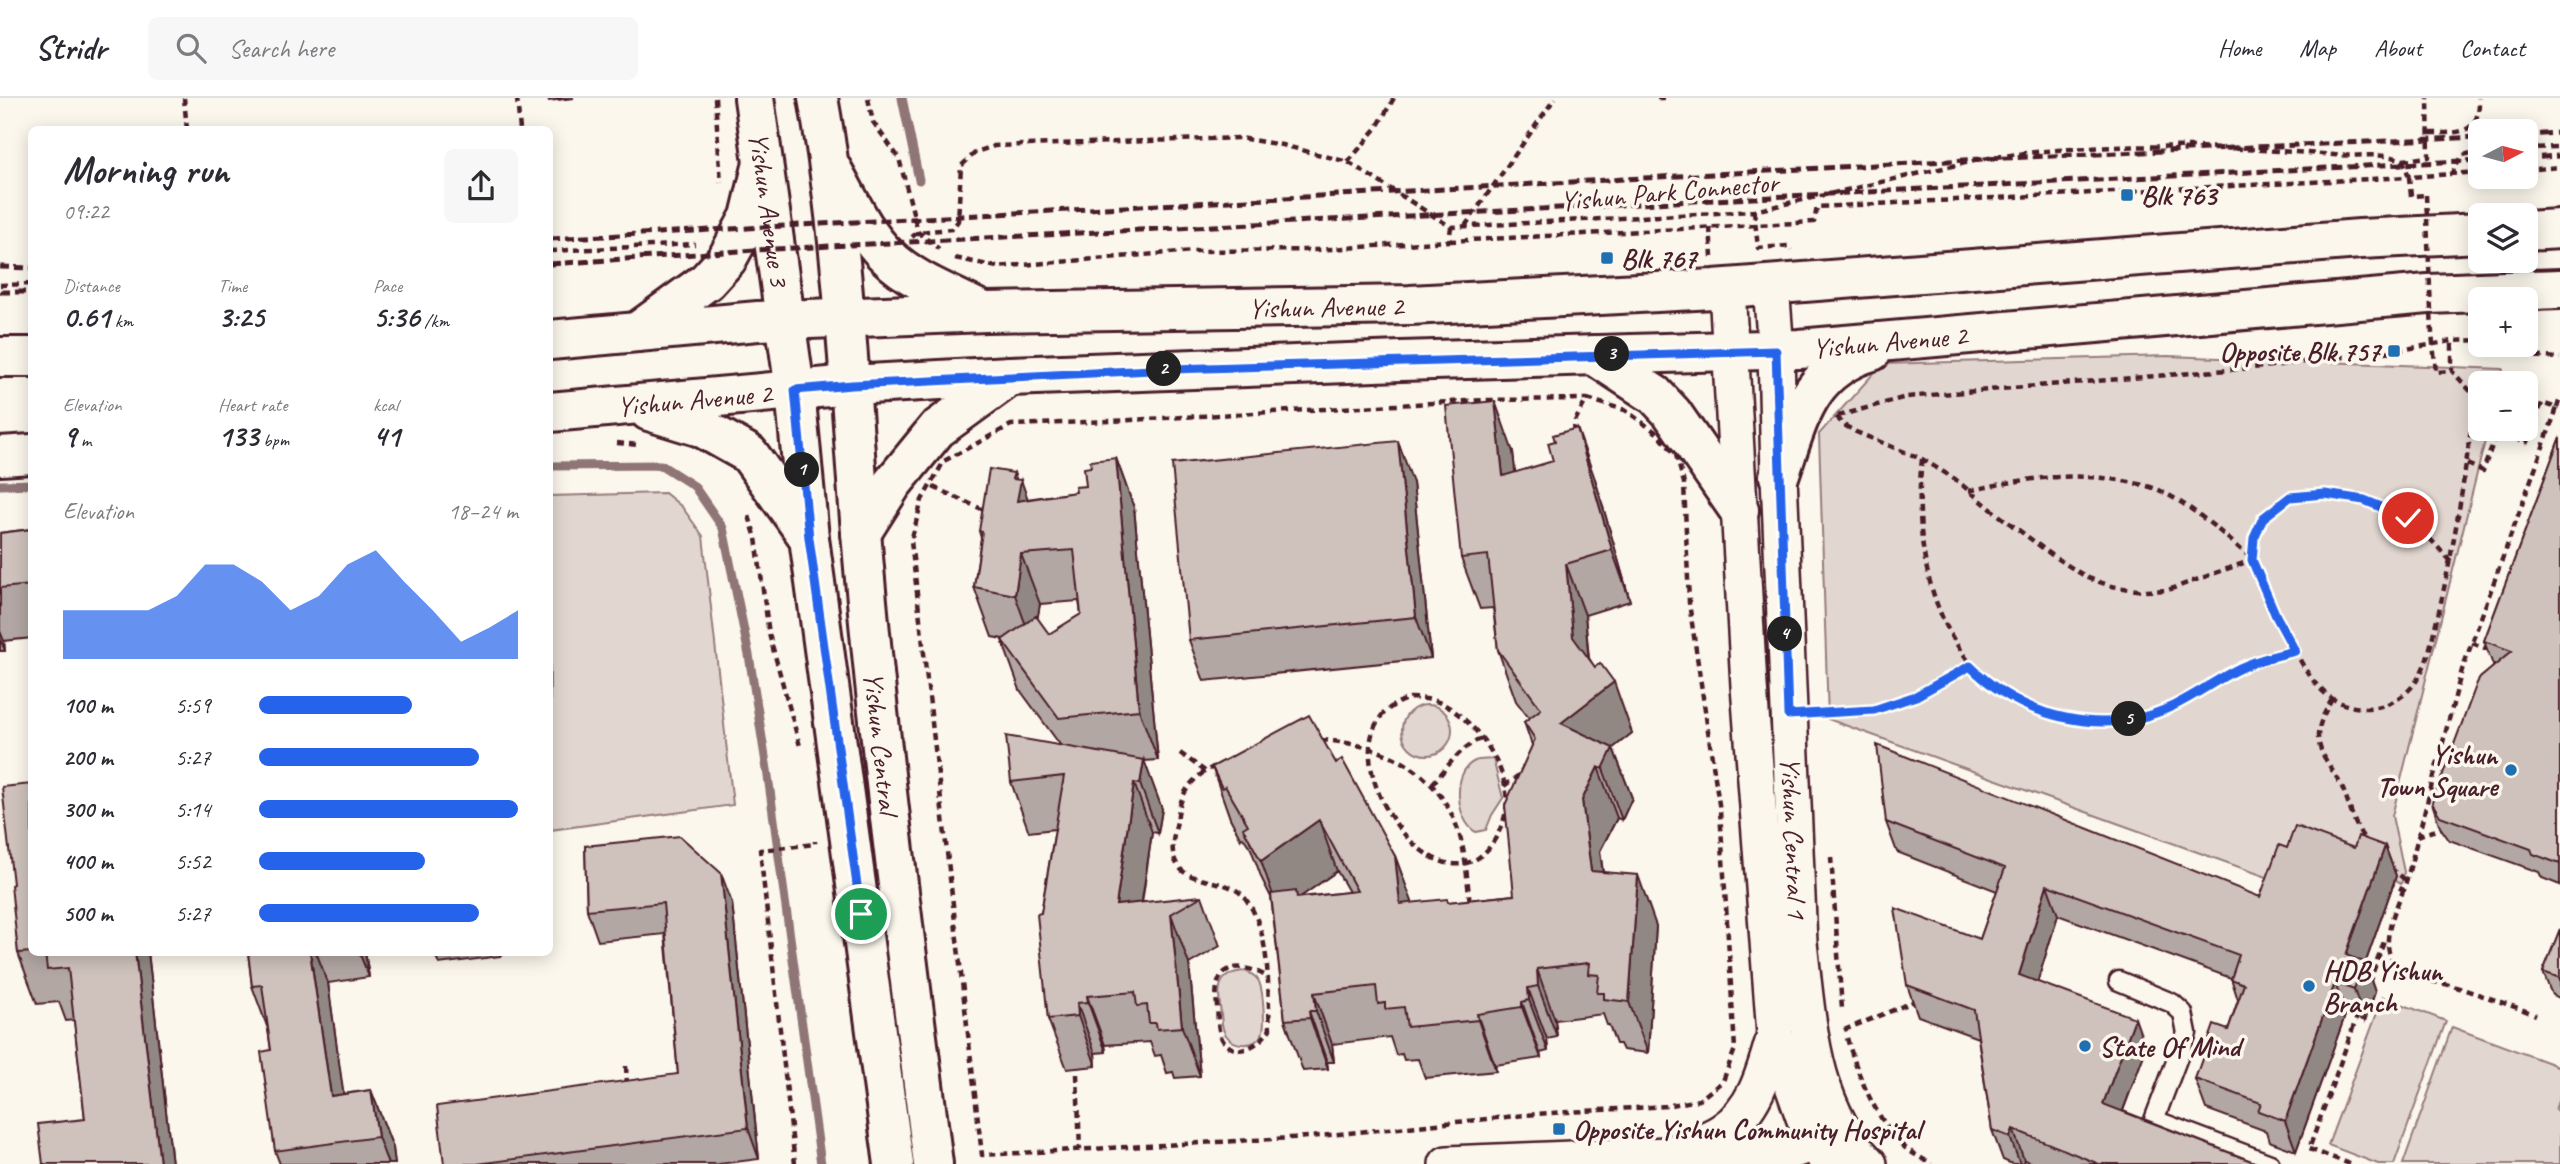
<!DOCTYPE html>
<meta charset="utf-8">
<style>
:root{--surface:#fff;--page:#f7f7f7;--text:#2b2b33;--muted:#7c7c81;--line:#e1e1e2;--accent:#2563eb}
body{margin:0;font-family:Caveat,sans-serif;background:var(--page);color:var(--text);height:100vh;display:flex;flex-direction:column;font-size:26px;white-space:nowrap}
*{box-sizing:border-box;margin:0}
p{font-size:23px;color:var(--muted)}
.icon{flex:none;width:38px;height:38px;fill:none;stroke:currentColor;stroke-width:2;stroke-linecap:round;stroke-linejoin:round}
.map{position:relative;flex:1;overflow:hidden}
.panel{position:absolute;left:28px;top:28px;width:525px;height:830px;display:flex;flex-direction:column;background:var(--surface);border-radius:10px;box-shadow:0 4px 18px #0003}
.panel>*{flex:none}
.needle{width:46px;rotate:84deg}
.buttons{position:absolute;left:2468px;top:21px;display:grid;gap:14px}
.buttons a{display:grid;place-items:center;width:70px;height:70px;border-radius:10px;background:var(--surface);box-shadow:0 4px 18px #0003;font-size:35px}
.pin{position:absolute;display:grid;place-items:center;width:60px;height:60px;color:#fff;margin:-30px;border:4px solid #fff;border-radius:50%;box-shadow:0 2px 7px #0007}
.km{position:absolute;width:35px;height:35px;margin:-18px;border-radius:50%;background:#222;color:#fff;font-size:19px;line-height:35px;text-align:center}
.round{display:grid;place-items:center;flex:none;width:74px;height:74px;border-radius:10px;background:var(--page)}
.headline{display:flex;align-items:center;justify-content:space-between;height:119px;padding:0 35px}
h1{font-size:38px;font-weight:600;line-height:52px}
.figures{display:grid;grid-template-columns:repeat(3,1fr);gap:10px;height:119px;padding:7px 35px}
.figures div{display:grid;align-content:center}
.figures b{font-size:30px;font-weight:600}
.figures small{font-size:19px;font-weight:400}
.figures p{font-size:19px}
.chart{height:196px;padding:14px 35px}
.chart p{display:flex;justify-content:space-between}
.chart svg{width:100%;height:126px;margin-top:7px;fill:var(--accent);opacity:.7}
ul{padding:0 35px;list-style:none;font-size:23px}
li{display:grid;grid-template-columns:112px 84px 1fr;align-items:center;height:52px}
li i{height:18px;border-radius:9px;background:var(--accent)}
header{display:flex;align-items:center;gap:42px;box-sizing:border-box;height:98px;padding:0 35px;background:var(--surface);border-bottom:2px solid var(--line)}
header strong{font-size:33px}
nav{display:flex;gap:38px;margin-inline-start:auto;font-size:24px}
.search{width:490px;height:63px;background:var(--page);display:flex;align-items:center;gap:18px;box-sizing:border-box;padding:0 24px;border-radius:10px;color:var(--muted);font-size:26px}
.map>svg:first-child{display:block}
</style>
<header>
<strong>Stridr</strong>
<div class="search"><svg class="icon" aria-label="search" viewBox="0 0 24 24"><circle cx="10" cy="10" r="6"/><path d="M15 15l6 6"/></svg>Search here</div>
<nav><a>Home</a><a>Map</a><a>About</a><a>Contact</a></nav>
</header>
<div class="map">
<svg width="2560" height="1066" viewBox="0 0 2560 1066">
<rect width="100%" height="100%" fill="#fbf7ec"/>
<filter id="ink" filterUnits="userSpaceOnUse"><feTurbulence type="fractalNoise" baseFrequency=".0143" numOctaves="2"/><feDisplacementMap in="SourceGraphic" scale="14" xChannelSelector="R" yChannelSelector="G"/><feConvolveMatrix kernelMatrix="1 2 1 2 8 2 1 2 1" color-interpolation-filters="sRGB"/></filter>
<g filter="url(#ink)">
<path fill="#e2d7d0" stroke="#967b7e" stroke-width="2" d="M2168,258l335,13 -3,14h-20v46h8l-96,387 12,56 -3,12 -102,-58 -24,54 -447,-161 -9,-285 63,-70z
M665,395l17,14 21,29 30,269 -183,25v-334z
M1402 632a25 25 0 1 1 50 0a25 25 0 1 1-50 0Z
M1493,661l10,39 -11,17 -6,15 -10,2c-20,-10 -25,-61 -1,-71 5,-2 13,-1 18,-2z
M1245,873c5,2 10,4 13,9 5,7 8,46 4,54 -7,14 -28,13 -36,1 -5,-6 -4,-14 -5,-21 -3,-23 -6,-41 24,-43z
M2383,899l63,24 -52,143h-16l-50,-19z
M2452,929l108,40v28l-5,15 5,3v51h-157z"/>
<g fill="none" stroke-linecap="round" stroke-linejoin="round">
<path stroke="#907477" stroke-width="9" d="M902,0l17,82
M550,368l111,-1 33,21 29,42 26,127 19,121 53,388
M0,387l32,-1"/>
<g stroke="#4a1f2b" stroke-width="23">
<path id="service" d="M2119,883l53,22 11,10 4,20 -33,87 116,44"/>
</g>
<g stroke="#4a1f2b" stroke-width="40">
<g id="minor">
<path id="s1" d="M1771,187l5,66 3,125 20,467c9,75 12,165 70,221"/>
<path d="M1727,190l22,398 26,349 29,82 24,47"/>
<path d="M1678,1053c14,-6 32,-11 45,-20 33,-22 42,-61 52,-96"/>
<path d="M1447,1066l222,-9 105,2 62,-22"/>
</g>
</g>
<g stroke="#4a1f2b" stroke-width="44">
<g id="secondary">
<path id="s2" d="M754,0l41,292 14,148 85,626"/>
<path id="s3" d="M818,0c26,144 31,289 43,434 17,211 46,422 72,632"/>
</g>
</g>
<g stroke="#4a1f2b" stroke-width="44">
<g id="primary">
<path d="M831,70c17,29 32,65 56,88 25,25 64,39 95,55"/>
<path d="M2525,133l35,-2"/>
<path d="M637,234l70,-51 20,-22 23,-42 12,-50"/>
<path id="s4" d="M550,242l208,-19 228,-9 424,-7 304,-16 646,-50 120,-6"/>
<path d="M1594,257l61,40 17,18 67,97"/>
<path d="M0,259h32"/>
<path d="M649,313l52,16 48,27 60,84"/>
<path id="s5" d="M550,314l301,-27 159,-9 391,-15 398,-12 629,-55 132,-5"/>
<path d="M0,358l32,-2"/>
<path d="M1779,378c20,-57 28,-106 93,-125"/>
<path d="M861,435l31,-49 45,-55 73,-53"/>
</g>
</g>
<path stroke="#4a1f2b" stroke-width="4.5" stroke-dasharray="7 5" stroke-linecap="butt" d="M184,0l3,32
M517,0l3,32
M715,0l6,85
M868,0l5,24 26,36 19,74 21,17
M1657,0h10
M2430,35c29,0 50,2 49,-35
M2525,50l35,-1
M2403,62l26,-3 -1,-59
M1348,64l28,-33 18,-31
M2525,72l35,-3
M2449,76l31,-2
M2409,79l2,19 15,-1
M1754,113l4,37 30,-2 3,4
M1465,128l90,-128
M1710,129l2,30
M912,139l6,-5 34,-3 6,-8 3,-55 15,-14 18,-6 246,-8 42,7 66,17 103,65 303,-16 229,-52c116,-19 235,-13 351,-4 23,2 47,-3 69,5l6,17 42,-3 12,-19 17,-4
M1449,143l365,-19 3,-15 592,-30
M550,153l145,-7
M955,160l42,9 196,-16 123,-1 133,-9 2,-14
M0,187l32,-1
M2502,247l27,11 31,2
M2525,300l4,1 -4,9
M1587,301l38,11 32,23 19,22 8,28 5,120 31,208 15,238 -12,32 -24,19 -33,6 -130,8 -227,23 -327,18 -71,-614 11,-41 22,-39 67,-36 101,-4 373,-21z
M2557,310l3,-10
M1838,318l68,-19 357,-30 131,-16 58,-10 28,-1
M1836,319l8,8 12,7 66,27 33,20 41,34 60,45 32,20 23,8 32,5 25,-1 84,-30
M1573,335l2,-12 12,-22
M617,345l22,2
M1922,361c-11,98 16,217 119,253 31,10 61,12 93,6 39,-8 66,-30 101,-47 19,-10 39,-15 60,-19
M2467,366l16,7 15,-42
M933,389l53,24
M1969,393c50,-12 98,-19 150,-11 14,3 29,5 42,11 34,17 62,43 91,68
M749,418l7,22 13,96 31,112
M2451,463c-14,-14 -26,-29 -41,-41 -16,-14 -70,-27 -91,-25 -9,0 -23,-1 -31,3 -22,12 -38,35 -36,60 2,23 24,58 35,78 11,20 25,51 46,63 29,17 66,9 84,-19 12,-19 15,-43 21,-65 17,-72 28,-145 37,-219l-23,-25v-30
M2472,545l18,7
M1410,600c11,0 21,1 31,5 38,19 78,76 62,119 -50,134 -206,-90 -93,-124z
M2332,601c-6,11 -13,23 -14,36 0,19 15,34 23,50 10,21 10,36 25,56
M1820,615l54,-3 42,-14 54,-30
M1321,642c62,4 118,29 138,93 7,22 8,47 11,70
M1180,655l25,18
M1215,668c-22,11 -33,24 -37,48 -1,12 -7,27 -5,38 5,38 53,21 72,46 27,36 22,89 25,131 -10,16 -34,32 -48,10 -5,-10 -4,-22 -5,-33 -5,-39 17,-47 49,-30
M1432,686c17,-18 27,-36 50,-46
M1504,688l19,-14
M2417,738l29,-9
M1831,759l11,152
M2390,770l17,13
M2388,785l16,7 58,-220 95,-262 -15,-5 -15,39 -13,-4 3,-9
M2404,791c-12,27 -32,70 6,86 13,6 29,7 43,11 28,9 55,18 83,29
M2369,885l16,-44
M1844,932l74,-30
M1847,940c11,38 28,79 56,108 8,7 19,12 28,18
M626,968l1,20
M1077,976l3,76
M795,1066l-35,-314 55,-6v-3
M2350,1066l-41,-15 49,-135"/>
<use href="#service" stroke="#fbf7ec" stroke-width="18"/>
<use href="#minor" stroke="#fbf7ec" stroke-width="35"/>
<use href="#secondary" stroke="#fbf7ec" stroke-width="38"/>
<use href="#primary" stroke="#fbf7ec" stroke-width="38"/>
<path stroke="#4a1f2b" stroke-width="5" stroke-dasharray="10 5" stroke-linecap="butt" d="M2525,37l35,-2
M2525,60l35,-2
M550,141l1433,-80 497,-22
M550,166l205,-14 1725,-90
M0,169l32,1
M0,194h32"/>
<path stroke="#4a1f2b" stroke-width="4.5" stroke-dasharray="7 5" stroke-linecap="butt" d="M2426,97l6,139 4,38 16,-1"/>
</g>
<path fill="#b2a7a2" stroke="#4a1f2b" stroke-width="2" fill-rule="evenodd" d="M548,0h26l-25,3z
M2560,339v448l-18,-7 -3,-6 -90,-32 -9,-13 -8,-24 62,-138h-1l-9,-24z
M1513,354l2,20 80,7 35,122 -45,14 4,43 43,75 -19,15 19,50 -10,22 -5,-2 -17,33 3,21 53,54 -8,127 -25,-3 -3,-6h-4l-7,-19h-2l-4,-11 -48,6 2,17 -10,2 1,12 -8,2 1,5 -46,7 1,6 -71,7 -7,-19 -14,1 -2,-6 -6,1 -6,-18 -58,7 2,18h-7l1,7 -25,2 -18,-51 -14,-123 -9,-18 -11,-30 -8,-12 -2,2 -11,-21 -18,-51 124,-4 59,93 17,47 37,-1 65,-7 18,-150 -8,-23 5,-4 -13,-17 -18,-51 -5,-42 -13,1 -19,-51zM1337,773l12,21 -49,5z
M1116,360l18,50 24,252 -14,1 18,48 -4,24 -6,-1 -10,71 60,-7 18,50 -31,18 11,112 -25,2 -2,-6 -6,1 -6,-18 -6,1 -5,-14 -45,3 1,7 -11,1 1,13 -29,3 -19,-50 -7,-106 14,-84 -26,3 -18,-50 50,-36 -41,-56 -18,-50 1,-1 -11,-2 -18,-50 7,-49 -2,-7 35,-58 2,6 11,20 49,-7 10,-6 5,-19zM1079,503l2,13 -32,20 -12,-16 3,-14z
M1413,385l18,175 -227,23 -15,-41z
M32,431v109l-28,3 1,10h-5v-118z
M1886,724l374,75 27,-49h67l31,-2 11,30 -31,88 10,28 -10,29 -19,-8 -50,138 -27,-10 -3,-10 -60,-22 -11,-30 33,-49 10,-30 -7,-22 -173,-63 -21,67 109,67 -23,62 136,53h-224l-11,-4 -2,4h-10l-9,-4 -11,-30 -14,-92 -60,-22 -11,-31 73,-46 17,-48 -100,-39z
M585,748l147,57 27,256 -40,5h-275l234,-90 -13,-140 -67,7 -11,-31z
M13,786l19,68h116l24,212h-129l42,-45 -11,-99 -8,1 -7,-19 -22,2 -19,-51z
M2560,831v69l-8,-3 -9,-23z
M248,854h117l4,25 -41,6 14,103 1,8 28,-4 22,58 2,16h-115l-5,-13 -4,-101 -3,-21 -16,-43z
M434,854h66l1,4 -62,8z"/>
<path fill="#918884" stroke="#4a1f2b" stroke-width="2" d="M1495,303l18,51 8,75 -18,-51z
M1577,330l18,51 35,122 -18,-51z
M1398,343l15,42 18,175 -15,-41z
M1116,360l18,50 24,252 -19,-50z
M1014,375l5,14 2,-7 18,50 -22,-29 -5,-22z
M1021,456l19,50 -7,41 -18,-50z
M1566,466l19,51 6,73 -18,-51z
M0,533l4,10 1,10 -5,-13z
M1614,584l18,51 -19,15 19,50 -10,22 -19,-51 -42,-46z
M1144,662l18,49 -4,24 -18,-49z
M1598,669l19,51 -17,33 9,71 -18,-51 -9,-71z
M1134,685l18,49 -18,123 -18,-50z
M1319,722l18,51 -58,41 -18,-51z
M2385,748l11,30 -31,88 10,28 -10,29 -11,-31 -8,-35z
M1395,758l19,51 -14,-3z
M721,775l11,30 27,256 -11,-31z
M1638,777l18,51 -8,127 -19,-51z
M2047,787l11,30 -28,91 -11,-31z
M1171,816l18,50 11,112 -18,-49z
M135,854h13l24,212h-12z
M310,854h6l12,31 22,158 -19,-45z
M359,854h6l4,25z
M1537,871l18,51 2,17 -19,-51z
M2335,885l11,30 -50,138 -11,-30z
M1528,890l19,51 1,12 -19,-51z
M1314,895l18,51 2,18 -18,-51z
M1087,898l18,49 1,7 -18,-50z
M1522,904l18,51 1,5 -19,-51z
M1077,905l18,50 1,13 -18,-50z
M1309,913l18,51 1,7 -18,-51z
M1477,916l18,51 1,6 -18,-51z
M2135,920l11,31 -32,85 -11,-30z
M371,992l22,58 2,16h-7l-10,-27z
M2013,1031l11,31 -2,4h-2l-10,-27z"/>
<path fill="#cfc2bc" stroke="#4a1f2b" stroke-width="2" d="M1495,303l8,75 50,-15 -5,-18 7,-2 -2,-6 24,-7 35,122 -46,14 7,73 22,30 5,-4 14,19 -53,41 52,25 -10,21 -5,-2 -16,33 9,71 47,4 -9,127 -25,-3v-6h-7l2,-18 -11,-1 1,-11 -52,6 1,17 -10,2 1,12 -7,2v5l-45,7 1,6 -71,7 -3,-20 -19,2v-6l-7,1 -2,-18 -62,7 2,18h-7l1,7 -25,2 -14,-126 25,-3 1,7 60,-7 -38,-71 -58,41 -18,-33 5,-3 -23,-39 -3,2 -10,-21 97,-52 27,48 6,-4 53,97 5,48 47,-5 1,3 66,-7 -9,-90 30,-66 -11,-17 17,-13 -43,-59 -10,-95 -27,3 -15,-152z
M2560,339v427l-27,-10 -2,-5 -91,-33 -8,-13 45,-120 3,-5 32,-27 -28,-10z
M1398,343l18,176 -227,23 -17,-176z
M1116,360l23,252 -80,8 -57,-78 34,-24 13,18 32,-20 -7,-64 -53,4 -6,41 -41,-8 8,-55 -3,-1 10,-62 25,4 -2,6 9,1 -4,21 59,-9 -1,-5 11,-1 -2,-18 7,-1 -1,-6z
M32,431v56l-32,3v-55z
M1006,638l138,24 -4,24 -6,-1 -18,122 86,-9 -31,18 11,113 -25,2 -1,-6h-7l-2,-18 -10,1 -2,-14 -48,4 1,6 -11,1 1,13 -30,3 -11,-105 4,-1 23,-137 -53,6z
M1877,647l383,152 19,-52 8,3 8,-22 59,22 4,-12 27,10 -39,109 18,7 -10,28 -19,-7 -50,138 -27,-10 3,-8 -66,-24 19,-54 14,5 16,-46 -13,-5 8,-24 -192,-70 -28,90 116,43 -32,86 156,60h-160l-86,-35 -3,8 -18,-7 -18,-120 -67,-25 -12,-77 85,31 25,-71 -119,-46z
M32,686v168l-14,1 -7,-68 2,-1 -11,-97z
M680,738l41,37 27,255 -271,36h-33l-7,-58 241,-32 -15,-171 -76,7 -2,-64z
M2560,831v49l-17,-6z
M45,854h90l25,212h-117l-5,-40 47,-5 -17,-151 -21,2z
M248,854h62l21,144 40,-6 7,47 -103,14 -14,-99 10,-2 -9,-65 -10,1z"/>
</g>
<g fill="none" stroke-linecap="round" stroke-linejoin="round" filter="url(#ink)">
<g stroke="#fff" stroke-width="14">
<path id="route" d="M861,816l-52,-376 -14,-148 57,-5 320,-16 604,-18 12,364 86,-5 42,-14 54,-30c52,52 134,73 203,40 21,-10 40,-24 61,-35 19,-10 40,-15 61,-20l-19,-35 -24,-56 2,-22 9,-20 27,-21 35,-3 39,6 44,18"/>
</g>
<use href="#route" stroke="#2563eb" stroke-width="9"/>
</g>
<g fill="#1f6fb2" stroke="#fbf7ec" stroke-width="2.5">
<rect x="2120" y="90" width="14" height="14" rx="3.5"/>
<rect x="1600" y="153" width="14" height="14" rx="3.5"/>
<rect x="2387" y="246" width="14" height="14" rx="3.5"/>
<circle cx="2511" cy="672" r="7"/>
<circle cx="2309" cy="888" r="7"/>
<circle cx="2085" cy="948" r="7"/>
<rect x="1552" y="1024" width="14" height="14" rx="3.5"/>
</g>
<g text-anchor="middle" stroke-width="7" stroke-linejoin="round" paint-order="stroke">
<g font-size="28" fill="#4a1f2b" stroke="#fbf7ec">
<text transform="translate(1669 93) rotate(-5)" y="10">Yishun Park Connector</text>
<text dy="10" stroke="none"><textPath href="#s2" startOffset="112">Yishun Avenue 3</textPath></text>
<text dy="10" stroke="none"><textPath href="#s4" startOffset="777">Yishun Avenue 2</textPath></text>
<text dy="10" stroke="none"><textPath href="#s5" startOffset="1342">Yishun Avenue 2</textPath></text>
<text dy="10" stroke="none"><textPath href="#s5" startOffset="145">Yishun Avenue 2</textPath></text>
<text dy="10" stroke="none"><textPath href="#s3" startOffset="648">Yishun Central</textPath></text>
<text dy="10" stroke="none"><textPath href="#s1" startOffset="553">Yishun Central 1</textPath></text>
</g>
<g font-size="28" font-weight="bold" fill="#4a1f2b" stroke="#fbf7ec" text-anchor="start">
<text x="2141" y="107">Blk 763</text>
<text x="1621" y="170">Blk 767</text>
<text x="2380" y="263" text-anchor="end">Opposite Blk 757</text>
<text x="2497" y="666" text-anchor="end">Yishun<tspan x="2497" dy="32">Town Square</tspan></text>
<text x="2323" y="882">HDB Yishun<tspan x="2323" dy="32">Branch</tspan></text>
<text x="2099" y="958">State Of Mind</text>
<text x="1573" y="1041">Opposite Yishun Community Hospital</text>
</g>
</g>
</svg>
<div class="buttons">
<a><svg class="needle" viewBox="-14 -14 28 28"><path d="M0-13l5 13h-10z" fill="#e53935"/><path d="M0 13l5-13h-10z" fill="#7c7c81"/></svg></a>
<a><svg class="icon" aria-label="layers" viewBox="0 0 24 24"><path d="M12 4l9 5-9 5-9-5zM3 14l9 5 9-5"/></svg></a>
<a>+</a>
<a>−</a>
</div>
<div class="pin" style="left:861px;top:816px;background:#1e9e55"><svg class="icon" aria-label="arrive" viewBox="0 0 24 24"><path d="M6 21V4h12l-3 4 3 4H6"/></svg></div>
<div class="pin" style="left:2408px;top:420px;background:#d93025"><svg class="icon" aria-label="check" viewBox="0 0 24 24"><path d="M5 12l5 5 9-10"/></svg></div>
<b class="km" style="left:802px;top:372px">1</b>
<b class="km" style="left:1164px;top:271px">2</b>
<b class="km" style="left:1612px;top:256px">3</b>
<b class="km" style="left:1785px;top:536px">4</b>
<b class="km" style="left:2129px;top:621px">5</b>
<section class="panel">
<div class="headline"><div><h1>Morning run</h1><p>09:22</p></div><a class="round"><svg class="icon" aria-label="share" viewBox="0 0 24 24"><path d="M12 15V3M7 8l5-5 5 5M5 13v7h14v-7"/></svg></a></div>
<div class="figures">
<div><p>Distance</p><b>0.61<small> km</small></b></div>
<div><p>Time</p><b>3:25</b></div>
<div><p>Pace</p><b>5:36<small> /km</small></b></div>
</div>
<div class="figures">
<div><p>Elevation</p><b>9<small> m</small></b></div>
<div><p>Heart rate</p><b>133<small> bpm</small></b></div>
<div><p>kcal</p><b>41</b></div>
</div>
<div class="chart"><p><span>Elevation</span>18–24 m</p>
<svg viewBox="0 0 160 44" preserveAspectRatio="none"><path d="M0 44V27L10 27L20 27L30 27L40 22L50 11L60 11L70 17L80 27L90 22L100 11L110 6L120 17L130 27L140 38L150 33L160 27V44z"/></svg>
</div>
<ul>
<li><b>100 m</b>5:59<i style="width:59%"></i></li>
<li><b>200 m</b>5:27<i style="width:85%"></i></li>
<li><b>300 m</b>5:14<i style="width:100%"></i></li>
<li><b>400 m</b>5:52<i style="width:64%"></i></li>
<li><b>500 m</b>5:27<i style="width:85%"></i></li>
</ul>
</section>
</div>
